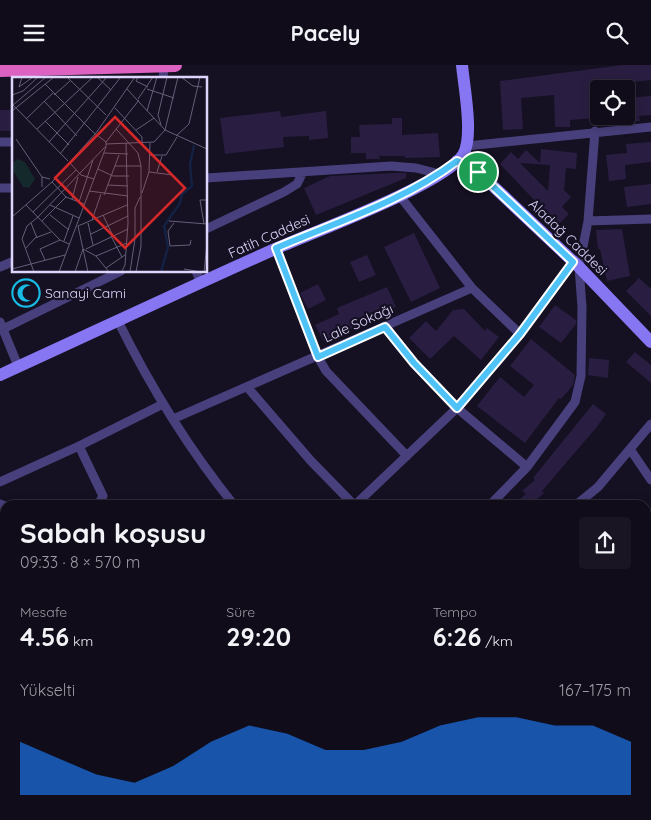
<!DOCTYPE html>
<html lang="tr">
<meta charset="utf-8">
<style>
:root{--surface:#100c1a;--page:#191523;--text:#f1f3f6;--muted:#9c9ba2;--line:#302c39;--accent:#1a73e8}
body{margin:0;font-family:Quicksand,sans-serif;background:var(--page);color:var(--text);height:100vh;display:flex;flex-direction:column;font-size:19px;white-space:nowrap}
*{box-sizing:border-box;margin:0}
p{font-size:16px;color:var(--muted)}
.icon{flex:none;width:28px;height:28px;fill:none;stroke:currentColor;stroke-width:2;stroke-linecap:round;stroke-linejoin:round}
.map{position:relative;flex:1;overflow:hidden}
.drawer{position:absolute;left:0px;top:435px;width:651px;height:320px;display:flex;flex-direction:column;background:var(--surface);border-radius:15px 15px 0 0;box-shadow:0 2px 12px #0003,0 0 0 1px var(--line)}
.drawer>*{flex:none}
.fabs{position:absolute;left:590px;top:15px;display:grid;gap:10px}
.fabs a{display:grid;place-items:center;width:45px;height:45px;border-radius:5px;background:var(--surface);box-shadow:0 2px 12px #0003,0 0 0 1px var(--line);font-size:25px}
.pin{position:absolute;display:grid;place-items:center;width:42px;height:42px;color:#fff;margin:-21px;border:2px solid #fff;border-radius:50%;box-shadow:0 1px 5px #0007}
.round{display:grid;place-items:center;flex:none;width:52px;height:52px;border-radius:5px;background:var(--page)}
.overview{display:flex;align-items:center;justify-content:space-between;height:85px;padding:0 20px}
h1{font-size:28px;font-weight:800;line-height:38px}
.stats{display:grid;grid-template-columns:repeat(3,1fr);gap:8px;height:85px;padding:5px 20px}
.stats div{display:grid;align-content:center}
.stats b{font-size:25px;font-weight:800}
.stats small{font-size:14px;font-weight:400}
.stats p{font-size:14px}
.chart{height:140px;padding:10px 20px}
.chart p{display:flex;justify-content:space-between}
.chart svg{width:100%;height:90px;margin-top:5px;fill:var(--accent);opacity:.7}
header{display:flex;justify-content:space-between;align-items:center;height:65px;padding:0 20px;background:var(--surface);font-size:22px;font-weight:800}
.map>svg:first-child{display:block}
</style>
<header><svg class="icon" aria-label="menu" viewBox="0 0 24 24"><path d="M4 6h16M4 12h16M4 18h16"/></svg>Pacely<svg class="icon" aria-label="search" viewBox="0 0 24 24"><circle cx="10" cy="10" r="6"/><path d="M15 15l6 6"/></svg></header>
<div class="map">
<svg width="651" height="755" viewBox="0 0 651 755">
<rect width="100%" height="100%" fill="#151022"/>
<path fill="#291e41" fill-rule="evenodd" d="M622,0h29v15l-55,6 2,32 -28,2v7h-15l-1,-32 -33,3 2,31 -20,1 -3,-49z
M651,31v19l-12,1 1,5h-14v-23z
M0,45h14v21h-14z
M280,46l1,6 45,-6 2,27 -19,2v-4l-26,1 1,10 -59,7 -5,-36z
M392,53h10v17l36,-2 2,24 -35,1v-2h-26l1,3h-14v-6h-15v-16h9l-1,-12 33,-1z
M651,77v20l-26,3 1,14 -17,2 -3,-26 21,-2 -1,-9z
M541,84l36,4 -1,16 -10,-1 -2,22 7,7 -9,10 7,7 -11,11 -58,-61 11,-12 7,7 8,-9 14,13zM520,98l30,2 -2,26z
M396,108h10v5l-90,37 -12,-27 26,-12z
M651,119v20l-24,3 -3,-20z
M622,164l8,47 -23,5 -7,-32h-2l-2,-19z
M414,168l26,55 -29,14 -27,-55z
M367,190l9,20 -17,7 -9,-20z
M639,213l12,11v27l-25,-25z
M21,216l17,7 -7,18 -18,-8z
M318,219l8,16 -18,9 -8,-16z
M387,222l9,20 -72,35 -9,-17 24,-11 -2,-6z
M555,240l21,15v4l-15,19 -22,-16z
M464,244l21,22 2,-3 12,9 -18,23 -27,-24 -24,23 -21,-21 17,-17 10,10 17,-21z
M531,274l44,36 -2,10 -12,14 -2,-1 -34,45 -48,-37 23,-29 24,20 10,-12 -24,-19z
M635,287l16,13v18l-25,-21z
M589,293l20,2 -1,18 -20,-3z
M593,339l13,10 -10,14 -54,63 2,2 -14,12h-17l13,-11 -4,-3 13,-11 -2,-2z"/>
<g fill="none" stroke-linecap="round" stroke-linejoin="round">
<path stroke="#48407c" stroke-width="9" d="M163,14l1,-13
M0,77h14
M467,81l184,-19
M206,113l185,-12 25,2 24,6
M0,123h14
M399,130l73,93 48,46
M588,156l63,-2
M206,164l78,-37 13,-8 6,-12
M276,183l42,109 8,14 81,85
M0,202l14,-6
M196,206l5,12
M118,256c32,65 70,127 116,184
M0,257l18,44
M385,261l29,37 43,45 70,59
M3,264l118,-58
M248,323l63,73 43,44
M173,354l299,-131
M79,381l24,50 -5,9
M630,384l21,31
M0,417l79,-36 84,-42
M0,439l5,2
M355,440l102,-97 63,-74 53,-72
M490,440l37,-38 48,-65 6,-26 1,-69 -3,-40 9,-46 7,-90
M576,440l22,-18 53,-63
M646,488l5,-2
M0,533l5,1
M646,604l5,11
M2,622l3,-8
M0,718l5,2
M21,755l6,-5
M113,755l6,-5
M171,755l6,-5"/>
<path stroke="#8676f1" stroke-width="12" d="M457,96l21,11 101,95 72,75
M0,310c92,-42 183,-85 275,-126 38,-17 168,-64 188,-94 11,-18 1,-68 -1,-90"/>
<path stroke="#dc62c1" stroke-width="14" d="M0,5l175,-5"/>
</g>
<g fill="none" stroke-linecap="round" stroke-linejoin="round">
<g stroke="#fff" stroke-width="10">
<path id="route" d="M457,96l21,11 95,90 -53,72 -63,74 -43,-45 -29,-36 -67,30 -42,-109c61,-26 128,-47 181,-87z"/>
</g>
<use href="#route" stroke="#4fc3f7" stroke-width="6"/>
</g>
<defs>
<g id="mosque-ring" transform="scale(1.4375)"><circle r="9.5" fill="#151022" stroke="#17bbe4" stroke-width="1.5"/><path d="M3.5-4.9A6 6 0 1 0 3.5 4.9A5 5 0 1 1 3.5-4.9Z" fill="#17bbe4"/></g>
</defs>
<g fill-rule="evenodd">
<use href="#mosque-ring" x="26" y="228"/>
</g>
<g text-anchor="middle" stroke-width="4.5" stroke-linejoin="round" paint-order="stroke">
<g font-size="14" fill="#ddd5fb" stroke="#151022">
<text transform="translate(269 171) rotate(-24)" y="5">Fatih Caddesi</text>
<text transform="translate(568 172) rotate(44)" y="5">Aladağ Caddesi</text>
<text transform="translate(358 258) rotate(-24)" y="5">Lale Sokağı</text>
</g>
<g font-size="14" fill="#ddd5fb" stroke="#151022" text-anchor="start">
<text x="45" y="233">Sanayi Cami</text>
</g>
</g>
<g transform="translate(12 12)">
<rect width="195" height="195" fill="#151022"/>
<path d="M6,82l7,3 10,17 -6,9 -6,-1 -11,-18v-6z" fill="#14292b"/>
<path fill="none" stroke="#132143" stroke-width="2.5" d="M149,195l7,-25 -4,-21 16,-23 2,-9 10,-8 -2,-22 4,-19"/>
<path fill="none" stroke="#655f79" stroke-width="1" d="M10,0l-3,10 14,-10M55,0l39,38M85,0l14,13M126,0l-2,4 12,6M169,0l12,9 9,1M33,7l48,48M115,12l38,41 13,-53M135,12l27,9M0,18l11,-4 15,-14M42,18l16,-14M126,22l15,-22M32,24l33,35M0,27l56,57M1,28l33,-28M103,31l27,29v5M0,34l42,-34M135,34l10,-34M14,42l27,-26M33,44l24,24M149,48l-3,-10 9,-38M25,52l56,-52M104,52l22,24 3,13v80l-5,26M124,53l18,-12M164,59l13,-12 11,-47M4,62l26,38M37,65l58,-65M94,65l33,-42M94,67l48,-2 11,-12 42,19M92,76l24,1M48,77l60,-76M137,78h17l11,-18M58,86l11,12 13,4M103,89h26M86,92l15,7h16M137,95l24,3M145,95l5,-16M40,105l14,15 18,7M96,108l20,1M30,110v-10l8,2M77,114l39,5M130,116l7,-21 1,-29M92,118l15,-40M60,122l6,-22M67,125l14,-42M14,128l34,35 9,4M38,128l29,13M21,135l43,-42M38,138l19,15M91,138l10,21M0,140l40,-35 44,-49 39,-56M26,140l67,-70M80,143l9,-26M30,144l24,-24M157,144l38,3M19,146l6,15M76,146l5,22M162,146l-6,8 2,15 20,-1 1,-5M192,147l-4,-24h7M66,149l49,-21M66,149l10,46M79,157l37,-18M99,159l11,21M52,164l9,-25M14,171l9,-10 16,-6M74,172l42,-20M84,179l31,-13M33,183l-5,-11 20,-9M94,191l19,-13M0,192l53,-14M172,192l17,3M110,194l3,-6 3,-42 -2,-80M22,195l-12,-33 5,-13 11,-9M47,195l47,-125v-5l-13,-10M63,195l8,-23 13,7 13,16M118,195l5,-33v-31l5,-11M192,195l3,-28"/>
<path fill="#d62828" fill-opacity="0.15" stroke="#d62828" stroke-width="2.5" d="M103,40l70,71 -60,60 -70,-70z"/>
<rect width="195" height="195" fill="none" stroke="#ddd5fb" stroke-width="2.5"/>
</g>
</svg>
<div class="fabs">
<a><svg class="icon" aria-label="locate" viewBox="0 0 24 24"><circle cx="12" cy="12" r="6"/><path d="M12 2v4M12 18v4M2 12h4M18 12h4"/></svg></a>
</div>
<div class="pin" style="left:478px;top:107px;background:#1e9e55"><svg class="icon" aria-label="arrive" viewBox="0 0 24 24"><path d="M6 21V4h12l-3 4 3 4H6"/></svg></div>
<section class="drawer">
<div class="overview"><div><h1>Sabah koşusu</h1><p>09:33 · 8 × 570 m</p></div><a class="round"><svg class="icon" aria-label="share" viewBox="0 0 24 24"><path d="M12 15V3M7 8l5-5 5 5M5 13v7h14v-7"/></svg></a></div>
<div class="stats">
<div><p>Mesafe</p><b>4.56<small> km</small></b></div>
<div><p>Süre</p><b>29:20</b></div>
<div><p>Tempo</p><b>6:26<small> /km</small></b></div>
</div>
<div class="chart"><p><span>Yükselti</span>167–175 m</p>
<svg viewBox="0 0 160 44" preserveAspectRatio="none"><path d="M0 44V18L10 26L20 34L30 38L40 30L50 18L60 10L70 14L80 22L90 22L100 18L110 10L120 6L130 6L140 10L150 10L160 18V44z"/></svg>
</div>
</section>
</div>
